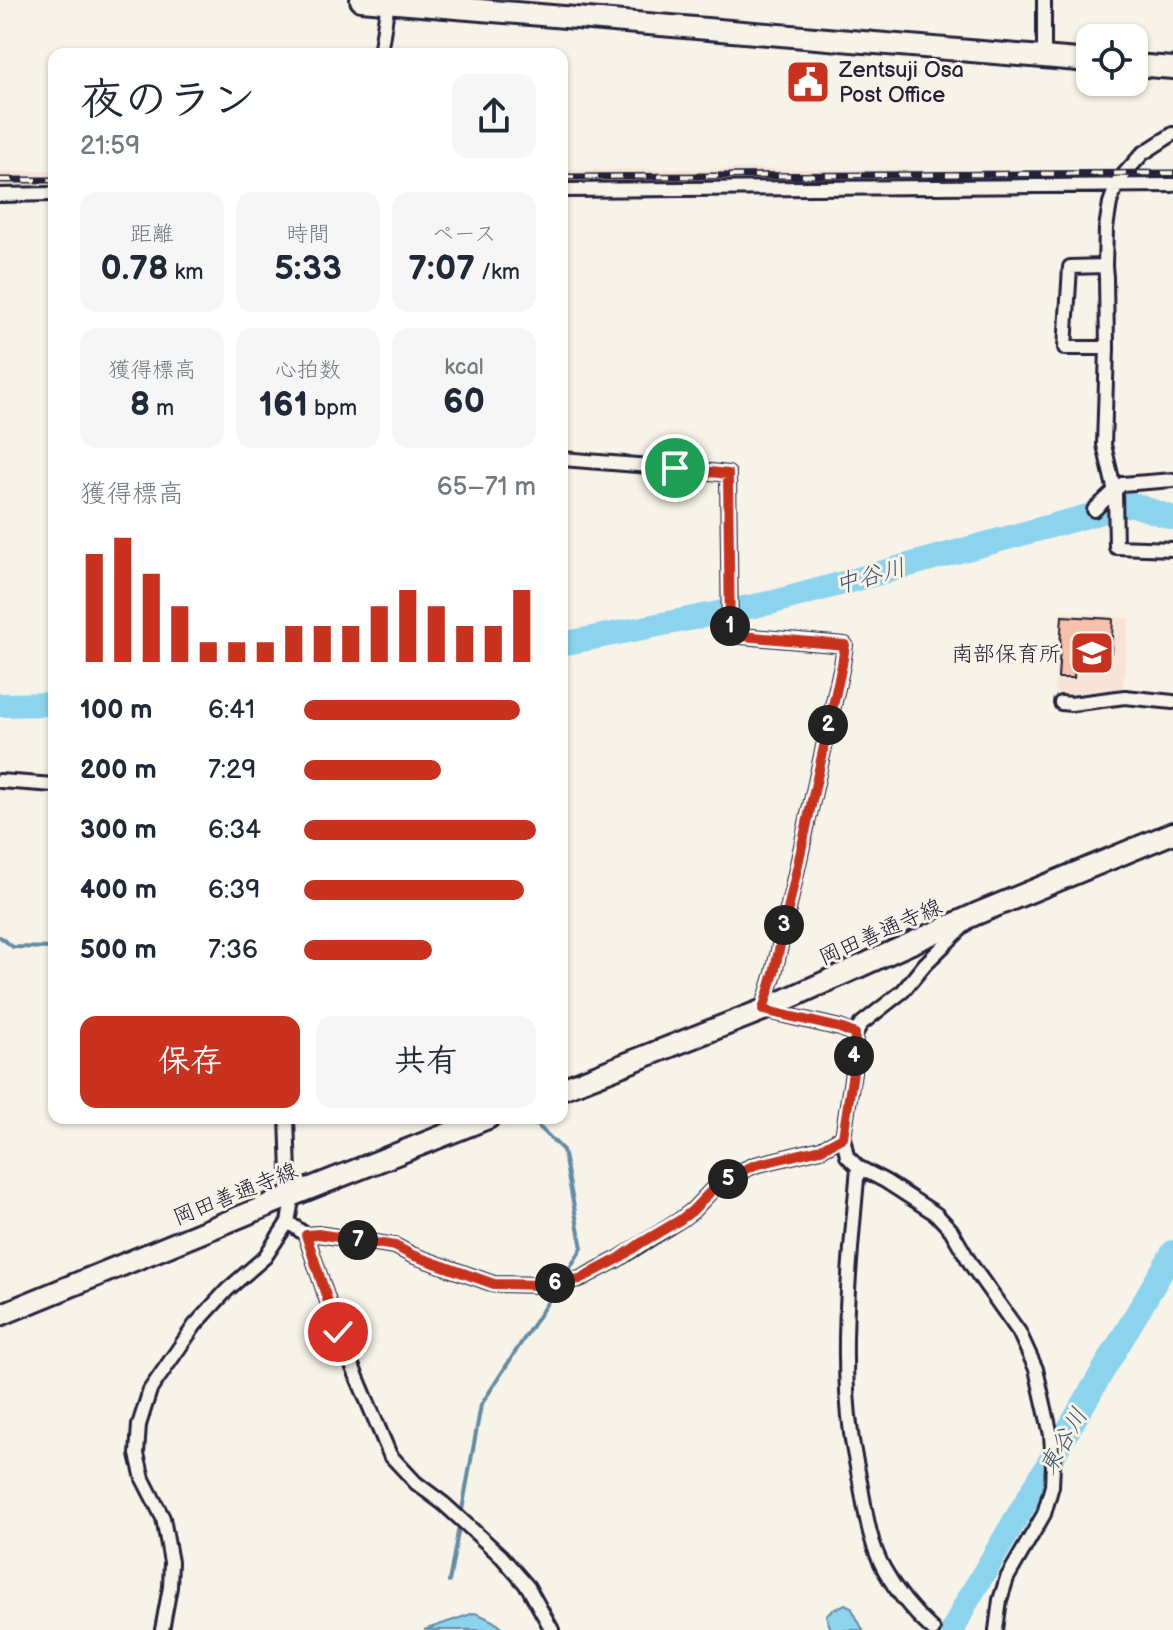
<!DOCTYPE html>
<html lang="ja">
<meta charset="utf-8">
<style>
:root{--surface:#fff;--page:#f6f6f7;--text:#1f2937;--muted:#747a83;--accent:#c8321e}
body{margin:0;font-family:"Balsamiq Sans","Klee One",sans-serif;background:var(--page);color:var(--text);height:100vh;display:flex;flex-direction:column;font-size:30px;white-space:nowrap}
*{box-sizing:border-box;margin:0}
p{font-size:26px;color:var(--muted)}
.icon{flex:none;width:44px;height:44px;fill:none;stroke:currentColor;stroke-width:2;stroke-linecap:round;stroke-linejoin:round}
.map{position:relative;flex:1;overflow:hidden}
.panel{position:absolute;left:48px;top:48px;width:520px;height:1076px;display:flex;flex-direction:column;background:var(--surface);border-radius:16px;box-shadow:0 2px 6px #0004}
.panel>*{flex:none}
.tools{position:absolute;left:1076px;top:24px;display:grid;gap:16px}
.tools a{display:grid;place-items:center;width:72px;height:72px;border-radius:16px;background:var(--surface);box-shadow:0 2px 6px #0004;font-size:40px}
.pin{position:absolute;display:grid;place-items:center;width:68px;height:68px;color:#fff;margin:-34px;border:4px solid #fff;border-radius:50%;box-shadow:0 2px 8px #0007}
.km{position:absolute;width:40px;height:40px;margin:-20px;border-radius:50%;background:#222;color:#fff;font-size:22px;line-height:40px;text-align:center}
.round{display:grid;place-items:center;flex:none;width:84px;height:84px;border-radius:16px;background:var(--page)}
.headline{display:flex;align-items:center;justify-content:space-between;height:136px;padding:0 32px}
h1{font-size:44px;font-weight:700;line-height:60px}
.stats{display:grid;grid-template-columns:repeat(3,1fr);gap:12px;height:136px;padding:8px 32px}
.stats div{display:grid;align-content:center;border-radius:16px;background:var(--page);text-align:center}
.stats b{font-size:34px;font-weight:700}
.stats small{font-size:22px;font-weight:400}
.stats p{font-size:22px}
.chart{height:224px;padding:16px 32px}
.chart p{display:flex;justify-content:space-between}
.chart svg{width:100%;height:144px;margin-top:8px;stroke:var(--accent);stroke-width:6}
.cta{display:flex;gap:16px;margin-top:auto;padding:16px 32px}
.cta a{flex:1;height:92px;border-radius:16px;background:var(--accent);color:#fff;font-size:32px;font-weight:700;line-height:92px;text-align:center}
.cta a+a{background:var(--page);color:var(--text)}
ul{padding:0 32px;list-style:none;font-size:26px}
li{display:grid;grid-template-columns:128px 96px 1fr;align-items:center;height:60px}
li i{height:20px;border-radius:10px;background:var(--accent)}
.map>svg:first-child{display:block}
</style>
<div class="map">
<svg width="1173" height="1630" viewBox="0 0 1173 1630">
<rect width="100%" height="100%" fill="#f7f3e8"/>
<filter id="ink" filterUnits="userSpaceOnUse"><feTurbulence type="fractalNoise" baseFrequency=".0125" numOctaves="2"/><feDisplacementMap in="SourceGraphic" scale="16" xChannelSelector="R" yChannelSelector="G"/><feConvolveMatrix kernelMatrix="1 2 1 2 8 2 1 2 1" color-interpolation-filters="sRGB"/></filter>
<g filter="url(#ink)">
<path fill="#f7e4d6" d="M788,169l324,2 61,-2v11l-611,4v-14z
M54,171v16h-54v-15z
M1061,612l68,6 -6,72 -55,8 -10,-4 -4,-6z"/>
<path fill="#8cd3ee" stroke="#628ca6" stroke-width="2" d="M845,1604l6,3 12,23h-32l-5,-14 3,-4z
M474,1613c8,2 26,11 30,17h-80z"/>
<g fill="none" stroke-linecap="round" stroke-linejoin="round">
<path stroke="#628ca6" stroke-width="4" d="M0,937l13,10 41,1
M530,1118l33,32 19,98 -19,31
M449,1582l32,-177 77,-119"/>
<path stroke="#8cd3ee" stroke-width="24" d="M562,644l212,-42 357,-98 42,14
M0,705l54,-1
M953,1630l12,-25 208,-353"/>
</g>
<path fill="#f8c1ab" stroke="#22223b" stroke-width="2" d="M1062,616l51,3 -2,34 -35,-2 -2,27h-16z"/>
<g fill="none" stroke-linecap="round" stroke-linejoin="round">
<g stroke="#22223b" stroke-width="18">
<path id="minor" d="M1044,0v57
M380,54l8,-52
M1173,134l-31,20 -24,27 -8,22 -4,25 -1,38 1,11 1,71 -3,97 11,47 1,55 57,2
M562,190l611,-5
M0,195l54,-1
M1105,266l-35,1 -5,81h42
M562,459l113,9 53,6 2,161 115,10 -3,20 -68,308 -11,37 77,18 15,6
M1094,510l28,-26 51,-4
M1061,703l10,1 54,-7 48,5
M0,781l54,4
M967,923l-42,41 -22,27 -42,33 -6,10 -2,38 -10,65 4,19 11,11 27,14 51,33 15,16 21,36 47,66 17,37 15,66 2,29 -1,22 -8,28 -37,64 -7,22 -4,30
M858,1167c-7,86 -19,180 -7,266 2,18 7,36 10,54 5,28 9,57 23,82 13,24 29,43 49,61
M288,1222l18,13 32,97 52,123 26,28 28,21 57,52 27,31 24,43
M306,1235l12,-1 77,12 17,9 82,29 48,1 38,-6 38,-20 62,-39 12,-9 20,-21 23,-16 20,-9 66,-16 22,-12
M162,1630l8,-43 1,-25 -8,-44 -20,-39 -6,-25 2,-29 11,-35 45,-65 32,-35 38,-33 23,-35 5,-27 -4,-22 -2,-55"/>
</g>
<g stroke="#22223b" stroke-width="26">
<path id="primary" d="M562,1089l201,-79 213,-96 197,-81
M0,1315l293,-120 195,-77"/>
</g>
<g stroke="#22223b" stroke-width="26">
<path id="trunk" d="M361,0l729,61
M1134,65l39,3"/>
</g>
<use href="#minor" stroke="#f7f3e8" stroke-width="12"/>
<use href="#primary" stroke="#f7f3e8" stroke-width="20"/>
<use href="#trunk" stroke="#f7f3e8" stroke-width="20"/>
<g stroke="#22223b" stroke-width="7">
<path id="rail" d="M562,177l611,-4
M0,180h54"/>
</g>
<use href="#rail" stroke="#f7f3e8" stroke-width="4" stroke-dasharray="12" stroke-linecap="butt"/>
</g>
</g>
<g fill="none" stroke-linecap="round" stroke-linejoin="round" filter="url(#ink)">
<g stroke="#fff" stroke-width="16">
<path id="route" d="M338,1332l-32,-97 12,-1 77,12 17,9 82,29 48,1 38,-6 38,-20 23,-16 39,-23 12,-9 20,-21 23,-16 20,-9 66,-16 22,-12 10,-65 2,-38 -15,-6 -77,-18 11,-37 68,-308 3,-20 -115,-10 -2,-161 -53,-6"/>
</g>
<use href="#route" stroke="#c8321e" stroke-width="10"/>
</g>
<defs>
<g id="civic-square" transform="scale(2.3)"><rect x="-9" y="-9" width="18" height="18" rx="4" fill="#c8321e" stroke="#f7f3e8"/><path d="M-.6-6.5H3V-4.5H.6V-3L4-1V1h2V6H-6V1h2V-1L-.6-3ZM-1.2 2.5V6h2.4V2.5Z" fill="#fff"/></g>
<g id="school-square" transform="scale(2.3)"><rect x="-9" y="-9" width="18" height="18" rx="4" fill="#c8321e" stroke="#f7f3e8"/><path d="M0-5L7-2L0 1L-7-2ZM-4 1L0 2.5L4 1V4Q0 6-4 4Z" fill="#fff"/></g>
</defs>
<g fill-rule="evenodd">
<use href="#civic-square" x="808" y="82"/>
<use href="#school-square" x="1092" y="653"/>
</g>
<g text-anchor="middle" stroke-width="6" stroke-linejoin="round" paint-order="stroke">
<g font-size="22" fill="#22223b" stroke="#f7f3e8" text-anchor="start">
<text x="839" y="77">Zentsuji Osa<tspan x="839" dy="25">Post Office</tspan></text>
<text x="1061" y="661" text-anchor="end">南部保育所</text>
</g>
<g font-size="22" fill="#22223b" stroke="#f7f3e8">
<text transform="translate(880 931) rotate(-24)" y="8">岡田善通寺線</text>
<text transform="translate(235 1193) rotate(-22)" y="8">岡田善通寺線</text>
</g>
<g font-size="24" font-style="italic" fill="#425771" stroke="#f7f3e8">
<text transform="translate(870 576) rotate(-15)" y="8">中谷川</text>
<text transform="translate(1063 1441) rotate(-60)" y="8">東谷川</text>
</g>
</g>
</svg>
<div class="tools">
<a><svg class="icon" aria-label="locate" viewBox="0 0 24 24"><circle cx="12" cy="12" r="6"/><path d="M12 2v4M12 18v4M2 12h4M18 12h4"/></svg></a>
</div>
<div class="pin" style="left:675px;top:468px;background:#1e9e55"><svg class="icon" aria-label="arrive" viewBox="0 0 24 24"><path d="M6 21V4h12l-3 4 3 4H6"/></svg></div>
<div class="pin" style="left:338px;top:1332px;background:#d93025"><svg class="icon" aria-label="check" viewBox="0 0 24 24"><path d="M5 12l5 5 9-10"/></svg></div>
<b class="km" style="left:730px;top:626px">1</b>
<b class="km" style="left:828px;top:725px">2</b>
<b class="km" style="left:784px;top:925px">3</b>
<b class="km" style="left:854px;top:1056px">4</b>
<b class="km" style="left:728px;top:1179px">5</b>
<b class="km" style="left:555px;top:1283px">6</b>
<b class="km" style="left:358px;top:1240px">7</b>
<section class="panel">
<div class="headline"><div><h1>夜のラン</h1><p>21:59</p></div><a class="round"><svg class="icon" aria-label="share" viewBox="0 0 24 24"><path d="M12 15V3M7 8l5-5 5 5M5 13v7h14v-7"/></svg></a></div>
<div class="stats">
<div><p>距離</p><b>0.78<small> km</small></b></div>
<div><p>時間</p><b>5:33</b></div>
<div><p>ペース</p><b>7:07<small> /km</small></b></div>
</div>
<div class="stats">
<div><p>獲得標高</p><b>8<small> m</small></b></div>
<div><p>心拍数</p><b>161<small> bpm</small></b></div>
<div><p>kcal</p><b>60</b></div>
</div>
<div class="chart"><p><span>獲得標高</span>65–71 m</p>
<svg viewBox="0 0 160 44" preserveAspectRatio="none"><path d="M5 44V11M15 44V6M25 44V17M35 44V27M45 44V38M55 44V38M65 44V38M75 44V33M85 44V33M95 44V33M105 44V27M115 44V22M125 44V27M135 44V33M145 44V33M155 44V22"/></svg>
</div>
<ul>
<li><b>100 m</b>6:41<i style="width:93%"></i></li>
<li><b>200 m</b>7:29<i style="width:59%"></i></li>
<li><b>300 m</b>6:34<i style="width:100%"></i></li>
<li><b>400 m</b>6:39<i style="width:95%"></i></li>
<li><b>500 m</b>7:36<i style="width:55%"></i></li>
</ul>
<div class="cta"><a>保存</a><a>共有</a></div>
</section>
</div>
